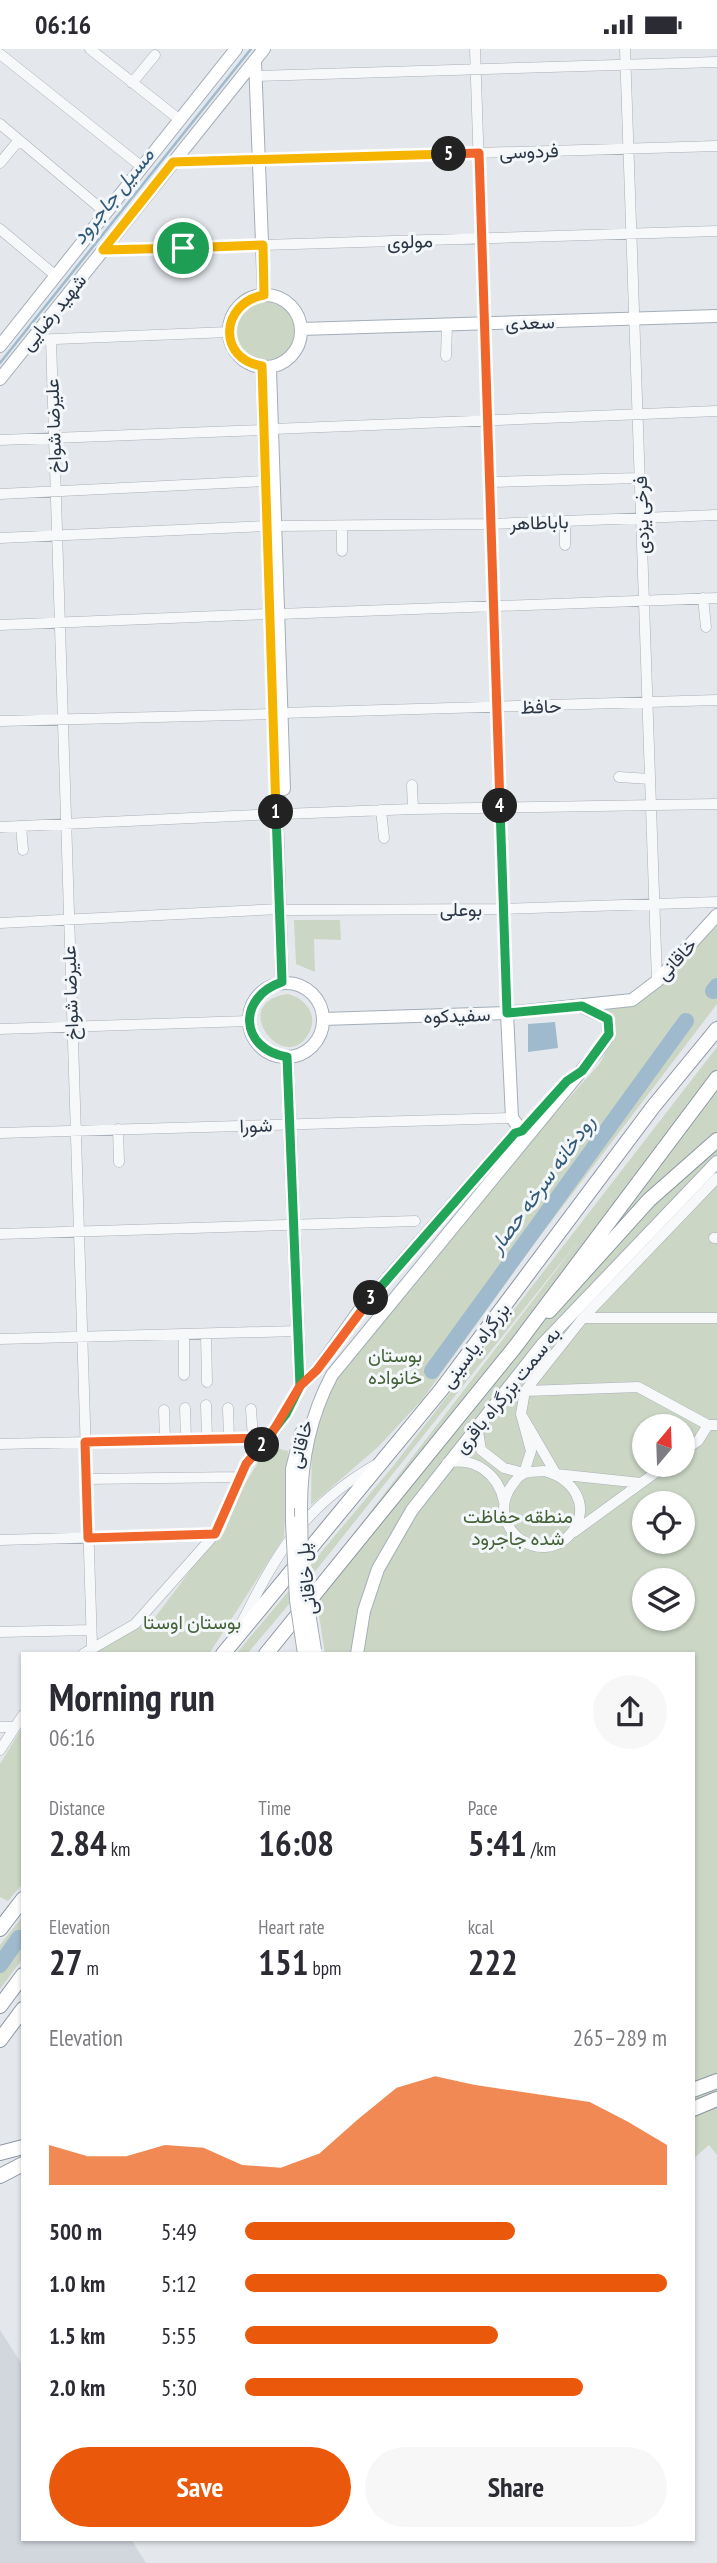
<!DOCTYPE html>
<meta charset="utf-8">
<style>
:root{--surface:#fff;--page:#f7f7f7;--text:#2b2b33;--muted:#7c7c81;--accent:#ea580c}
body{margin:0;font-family:"PT Sans Narrow",Vazirmatn,sans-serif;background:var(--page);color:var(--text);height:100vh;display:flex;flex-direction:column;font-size:26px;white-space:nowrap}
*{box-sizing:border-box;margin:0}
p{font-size:23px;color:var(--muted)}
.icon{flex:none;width:38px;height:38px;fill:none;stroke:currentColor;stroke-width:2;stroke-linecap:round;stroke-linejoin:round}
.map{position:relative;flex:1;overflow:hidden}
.details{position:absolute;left:21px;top:1603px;width:674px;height:889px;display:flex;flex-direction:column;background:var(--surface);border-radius:0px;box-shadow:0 2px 5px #0004}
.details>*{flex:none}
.needle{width:46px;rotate:19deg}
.controls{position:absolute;left:632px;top:1365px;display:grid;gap:14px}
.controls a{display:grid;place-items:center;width:63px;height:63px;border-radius:50%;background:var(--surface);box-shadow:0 2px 5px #0004;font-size:35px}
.pin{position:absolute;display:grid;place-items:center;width:60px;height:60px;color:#fff;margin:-30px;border:4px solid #fff;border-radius:50%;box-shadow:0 2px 7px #0007}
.km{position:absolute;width:35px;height:35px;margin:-18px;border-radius:50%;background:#222;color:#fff;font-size:19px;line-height:35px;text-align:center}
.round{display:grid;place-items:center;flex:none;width:74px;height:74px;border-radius:37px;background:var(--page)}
.headline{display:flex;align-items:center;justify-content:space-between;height:119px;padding:0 28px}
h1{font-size:38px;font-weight:800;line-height:52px}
.stats{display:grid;grid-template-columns:repeat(3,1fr);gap:10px;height:119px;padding:7px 28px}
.stats div{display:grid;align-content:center}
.stats b{font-size:35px;font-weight:800}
.stats small{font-size:19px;font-weight:400}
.stats p{font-size:19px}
.chart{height:196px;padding:14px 28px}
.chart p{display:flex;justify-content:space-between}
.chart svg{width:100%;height:126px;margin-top:7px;fill:var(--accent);opacity:.7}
.primary-button{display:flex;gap:14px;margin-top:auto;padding:14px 28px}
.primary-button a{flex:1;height:80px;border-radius:42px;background:var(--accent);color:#fff;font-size:28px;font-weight:800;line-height:80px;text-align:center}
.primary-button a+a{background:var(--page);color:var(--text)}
ul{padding:0 28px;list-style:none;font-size:23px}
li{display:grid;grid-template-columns:112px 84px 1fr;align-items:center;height:52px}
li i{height:18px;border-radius:9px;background:var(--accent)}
.status{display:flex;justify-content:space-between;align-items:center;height:49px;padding:0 35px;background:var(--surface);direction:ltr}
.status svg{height:19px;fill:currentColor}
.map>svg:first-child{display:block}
</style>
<div class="status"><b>06:16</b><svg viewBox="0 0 49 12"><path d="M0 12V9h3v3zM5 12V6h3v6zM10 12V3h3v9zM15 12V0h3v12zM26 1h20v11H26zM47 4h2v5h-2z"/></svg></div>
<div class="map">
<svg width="717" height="2514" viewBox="0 0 717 2514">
<rect width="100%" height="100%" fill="#e4e8ec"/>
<path fill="#d2d7de" d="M0,2281l23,36v173h108l15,24h-146z"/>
<path fill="#cbd6c5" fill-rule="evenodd" d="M237 282a29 29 0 1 1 58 0a29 29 0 1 1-58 0Z
M294,871h46l1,20 -27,-1 1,33 -19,-8z
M717,877v78l-183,240 -112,156 -44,47 -67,58 1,-66 23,-58 185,-228 80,-90 15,-27v-10l-6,-14 -15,-3 50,-10z
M288,945c16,4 30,19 22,37 -23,49 -85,-29 -22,-37z
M717,998v1108l-8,-10 -16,14v-505h-368l-7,-46 -10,-15 275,-358 -293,368 -43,51h-11l158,-189zM644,1377h38v39h-38zM644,1454h38v39h-38zM644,1531h38v39h-38z
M268,1397l20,5 -4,86 -75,117h-117l61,-34 46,-61 25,-26 19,-46z
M23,1677v157l-15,18 -8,-4v-133z
M23,1867v42l-23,31v-44z"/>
<path fill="#9fbacc" d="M555,973l3,26 -30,4v-28z"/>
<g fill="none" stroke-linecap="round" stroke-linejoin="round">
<path stroke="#9fbacc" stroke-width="2.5" d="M0,314l251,-314"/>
<path stroke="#9fbacc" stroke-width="16" d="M713,942l4,-5
M432,1322l254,-350
M0,1916l19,-27"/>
<g stroke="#a9afb7" stroke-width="11">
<path id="minor" d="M90,0l90,71
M475,0l32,964
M625,0l32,932
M0,5l142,113
M257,27l460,-14
M132,34l23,-28
M0,75l106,89
M173,113l544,-16
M0,114l19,-23
M0,180l56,47
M103,201l614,-19
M31,291l198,-8
M51,291l41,1306
M446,307l1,-31
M273,380l444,-18
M0,391l263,-10
M490,433l149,-4
M0,445l265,-13
M565,472v24
M276,477l215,-2 226,-9
M0,489l267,-12
M342,502v-25
M703,549l3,29
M279,565l438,-16
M0,576l269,-11
M282,664l435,-13
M0,672l272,-7
M619,728l31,2
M412,736l1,24
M381,761l3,28
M284,765l129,-5 304,-5
M21,777l2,24
M0,778l276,-13
M288,861l216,-1 213,-7
M0,874l280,-14
M0,980l249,-8
M118,1080l1,33
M0,1084l512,-15
M0,1185l415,-13
M714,1189h3
M583,1269h134
M206,1285l1,48
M0,1290l297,-8
M184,1326v-41
M525,1342l113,-4 70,38h9
M206,1356l1,34
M185,1359l1,32
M228,1359l1,31
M251,1360l2,29
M164,1361l1,30
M521,1365l4,-23 58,-73 134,-140
M477,1376l4,25 23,18 20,5 7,-22 -10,-37 35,60 85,9
M0,1395l269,-6
M682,1403l16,-11 10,-16
M447,1414c28,-7 52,12 57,39
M544,1422c28,7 48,34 28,61 -28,37 -85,-1 -63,-42 3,-5 8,-13 14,-16 5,-3 15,-2 21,-3z
M86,1430l155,-2
M574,1483l92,-67
M0,1491l215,-6
M238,1581c38,-75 62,-121 137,-165
M0,1583l91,-2
M83,1605l52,-30 80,-90 31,-70 30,-34 24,-44
M0,1678h15
M0,1701l23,-35"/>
</g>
<g stroke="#a3aeb8" stroke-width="14">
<path id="major" d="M255,11l9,235
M229 282a36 36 0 1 1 72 0a36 36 0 1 1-72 0Z
M301,280l416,-13
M0,297l236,-297
M262,317l20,616
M270,321l14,419
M0,330l264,-330
M249 971a37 37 0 1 1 74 0a37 37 0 1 1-74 0Z
M507,964l5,105 10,13
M323,970l184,-6 125,-13 25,-19 60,-66
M287,1008l13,329
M300,1337l17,-16 42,-59 156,-178 7,-2
M301,1459c0,-47 9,-92 31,-133l268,-327 9,-14 -1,-15 -27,-13
M292,1473v-53l9,-36
M357,1605l7,-43 14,-42 34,-59 130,-165 175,-183"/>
</g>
<g stroke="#8b97a3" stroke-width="16">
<path id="highway" d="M549,1262l100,-111 68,-60
M223,1605l218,-264 212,-283 64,-78
M266,1605l249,-307 202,-269
M0,1880l23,-30
M0,1957l23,-31
M0,1991l23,-31
M693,2041l24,-9
M693,2060l24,-10
M0,2104l23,-6
M0,2127l23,-12"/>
</g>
<use href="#minor" stroke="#f7f8fa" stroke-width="10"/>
<use href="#major" stroke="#fff" stroke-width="12"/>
<use href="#highway" stroke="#fff" stroke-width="14"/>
<g stroke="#a3aeb8" stroke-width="14" stroke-linecap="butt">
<path id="major-bridge" d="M301,1459l1,61 13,81
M292,1473l4,78 8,54"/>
</g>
<use href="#major-bridge" stroke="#fff" stroke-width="12"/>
</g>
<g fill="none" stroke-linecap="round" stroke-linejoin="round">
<g stroke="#fff" stroke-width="14">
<path id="split-1" d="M183,199l80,-3 1,50c-44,8 -47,64 -2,71l14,446"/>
</g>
<g stroke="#fff" stroke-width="14">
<path id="split-2" d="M262,1396l24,-31 14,-28 -13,-329c-48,-8 -50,-60 -5,-75l-6,-170"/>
</g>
<g stroke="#fff" stroke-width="14">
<path id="split-3" d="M262,1396l-16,19 -31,70 -127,4 -3,-96 184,-4 31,-52 17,-16 54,-72"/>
</g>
<g stroke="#fff" stroke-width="14">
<path id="split-4" d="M371,1249l144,-165 7,-2 45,-50 15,-10 27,-37 -1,-15 -26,-13 -75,7 -7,-207"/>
</g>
<g stroke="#fff" stroke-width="14">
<path id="split-5" d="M449,105l30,-1 21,653"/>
</g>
<g stroke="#fff" stroke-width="14">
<path id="split-6" d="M183,199l-80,2 70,-88 276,-8"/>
</g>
<use href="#split-1" stroke="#f5b400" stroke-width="9"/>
<use href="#split-2" stroke="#22a559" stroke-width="9"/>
<use href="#split-3" stroke="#f0652b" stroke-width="9"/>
<use href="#split-4" stroke="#22a559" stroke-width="9"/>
<use href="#split-5" stroke="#f0652b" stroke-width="9"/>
<use href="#split-6" stroke="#f5b400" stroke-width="9"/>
</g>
<g text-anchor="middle" stroke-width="6" stroke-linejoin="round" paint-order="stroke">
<g font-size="19" fill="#2b3745" stroke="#f4f7f9">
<text transform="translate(529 102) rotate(-2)" y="7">فردوسی</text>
<text transform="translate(410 192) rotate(-2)" y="7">مولوی</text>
<text transform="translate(53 263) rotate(-51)" y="7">شهید رضایی</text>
<text transform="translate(530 273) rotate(-2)" y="7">سعدی</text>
<text transform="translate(53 377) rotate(-92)" y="7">علیرضا شواخ</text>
<text transform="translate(641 466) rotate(-92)" y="7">فرخی یزدی</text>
<text transform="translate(539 473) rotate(-2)" y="7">باباطاهر</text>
<text transform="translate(541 657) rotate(-2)" y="7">حافظ</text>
<text x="461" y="867">بوعلی</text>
<text transform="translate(676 910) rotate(-47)" y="7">خاقانی</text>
<text transform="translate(70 944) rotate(-92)" y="7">علیرضا شواخ</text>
<text transform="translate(457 966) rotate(-2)" y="7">سفیدکوه</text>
<text transform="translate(256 1076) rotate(-2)" y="7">شورا</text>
<text transform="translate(475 1296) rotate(-53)" y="7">بزرگراه یاسینی</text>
<text transform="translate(507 1341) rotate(-51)" y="7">به سمت بزرگراه باقری</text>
<text transform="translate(300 1395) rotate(-75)" y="7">خاقانی</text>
<text transform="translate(306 1530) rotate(-96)" y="7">پل خاقانی</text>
</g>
<g font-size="19" fill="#446138" stroke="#f4f7f9">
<text x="395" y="1313">بوستان<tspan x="395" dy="22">خانواده</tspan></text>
<text x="518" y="1474">منطقه حفاظت<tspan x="518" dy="22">شده جاجرود</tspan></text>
<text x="192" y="1580">بوستان اوستا</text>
</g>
<g font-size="21" font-style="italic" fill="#345b7a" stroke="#f4f7f9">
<text transform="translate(113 147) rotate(-51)" y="7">مسیل جاجرود</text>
<text transform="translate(542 1135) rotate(-54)" y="7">رودخانه سرخه حصار</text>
</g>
</g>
</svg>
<div class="controls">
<a><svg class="needle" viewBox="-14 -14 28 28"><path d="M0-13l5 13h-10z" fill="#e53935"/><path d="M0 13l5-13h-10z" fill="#7c7c81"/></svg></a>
<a><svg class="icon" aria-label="locate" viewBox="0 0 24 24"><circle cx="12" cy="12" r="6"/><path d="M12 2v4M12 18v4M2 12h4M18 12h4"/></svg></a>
<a><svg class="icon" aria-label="layers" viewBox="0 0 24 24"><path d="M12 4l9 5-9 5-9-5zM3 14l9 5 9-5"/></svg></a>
</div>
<div class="pin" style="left:183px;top:199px;background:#1e9e55"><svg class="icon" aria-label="arrive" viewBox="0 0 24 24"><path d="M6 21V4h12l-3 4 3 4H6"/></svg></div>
<b class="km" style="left:276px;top:763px">1</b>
<b class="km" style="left:262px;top:1396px">2</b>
<b class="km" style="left:371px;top:1249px">3</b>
<b class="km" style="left:500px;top:757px">4</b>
<b class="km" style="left:449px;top:105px">5</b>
<section class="details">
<div class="headline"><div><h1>Morning run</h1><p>06:16</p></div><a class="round"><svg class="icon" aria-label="share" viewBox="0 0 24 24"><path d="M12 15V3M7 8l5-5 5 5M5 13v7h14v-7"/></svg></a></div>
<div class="stats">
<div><p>Distance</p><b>2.84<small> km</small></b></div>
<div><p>Time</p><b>16:08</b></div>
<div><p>Pace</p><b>5:41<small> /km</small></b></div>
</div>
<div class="stats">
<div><p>Elevation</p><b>27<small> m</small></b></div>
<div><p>Heart rate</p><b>151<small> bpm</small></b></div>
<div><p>kcal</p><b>222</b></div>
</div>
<div class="chart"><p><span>Elevation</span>265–289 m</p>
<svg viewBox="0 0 160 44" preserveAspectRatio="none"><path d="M0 44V30L10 34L20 34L30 30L40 31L50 37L60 38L70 33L80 21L90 10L100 6L110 9L120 11L130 13L140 15L150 22L160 30V44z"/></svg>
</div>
<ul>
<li><b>500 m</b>5:49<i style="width:64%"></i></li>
<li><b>1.0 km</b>5:12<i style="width:100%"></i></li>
<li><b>1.5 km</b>5:55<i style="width:60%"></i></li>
<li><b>2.0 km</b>5:30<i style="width:80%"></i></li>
</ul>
<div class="primary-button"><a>Save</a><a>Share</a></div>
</section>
</div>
